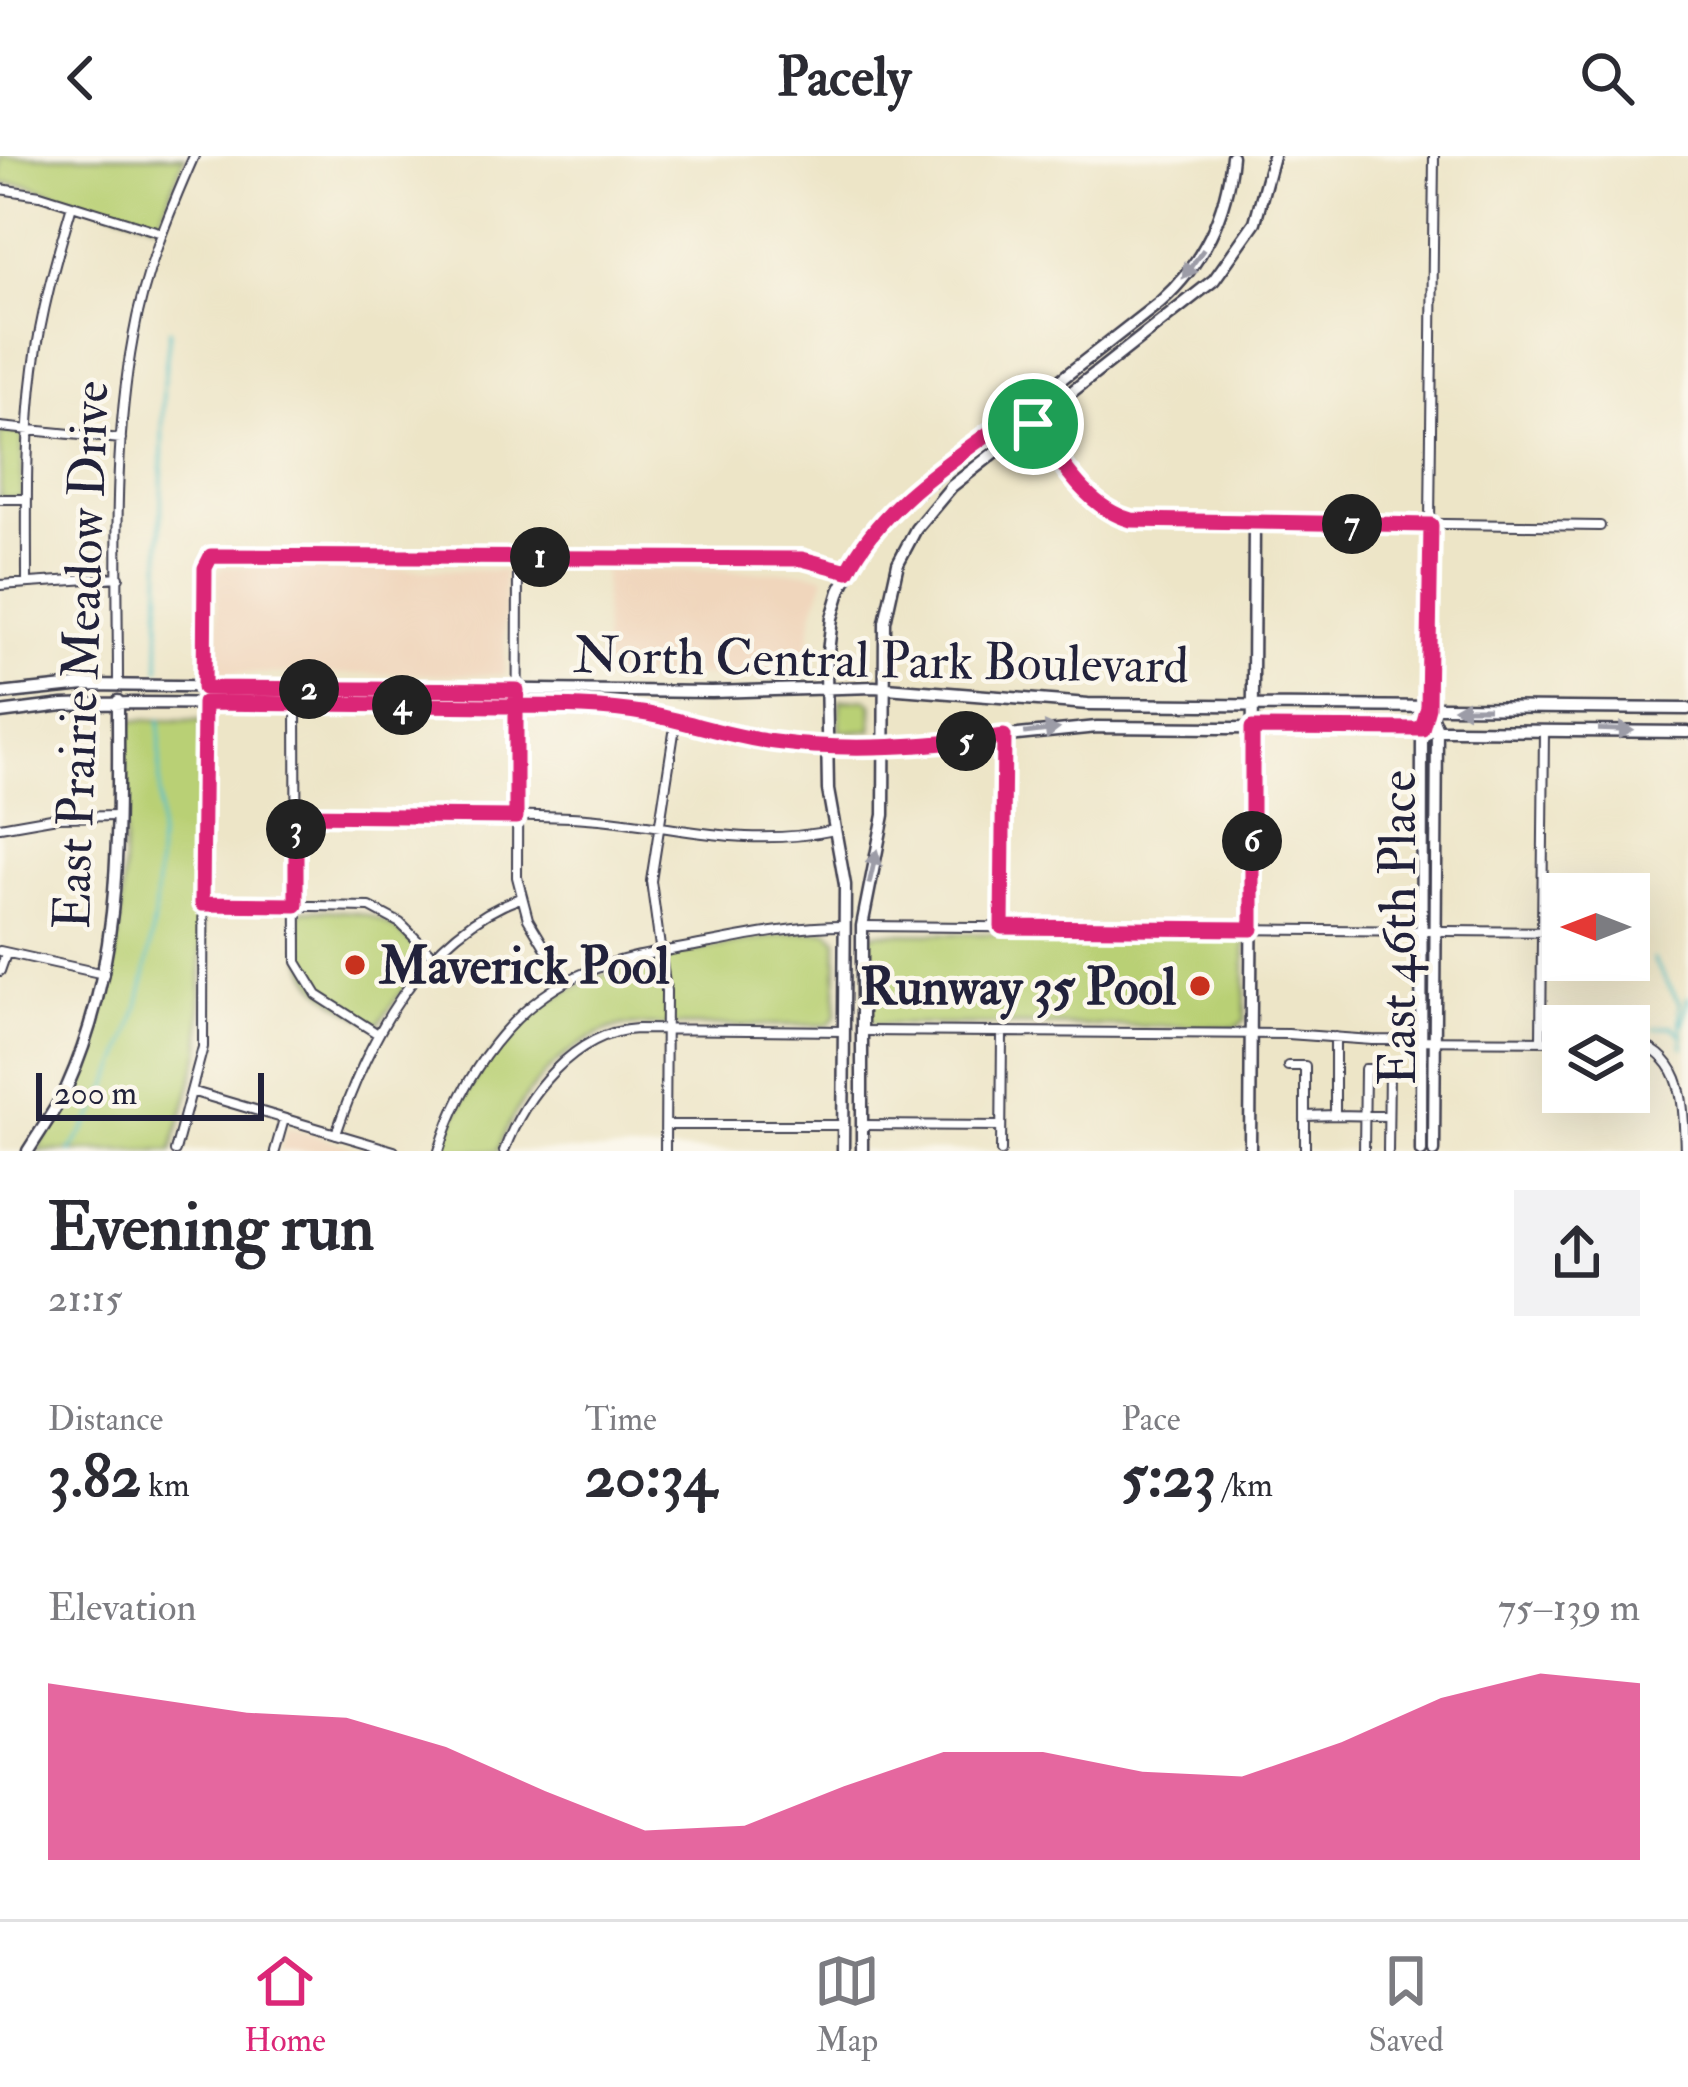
<!DOCTYPE html>
<meta charset="utf-8">
<style>
:root{--surface:#fff;--page:#f2f2f3;--text:#2b2b33;--muted:#7c7c81;--line:#e1e1e2;--accent:#db2777}
body{margin:0;font-family:"IM FELL Double Pica",serif;background:var(--page);color:var(--text);height:100vh;display:flex;flex-direction:column;font-size:45px;white-space:nowrap}
*{box-sizing:border-box;margin:0}
p{font-size:39px;color:var(--muted)}
.icon{flex:none;width:66px;height:66px;fill:none;stroke:currentColor;stroke-width:2;stroke-linecap:round;stroke-linejoin:round}
.map{position:relative;height:995px;overflow:hidden}
.panel{display:flex;flex-direction:column;background:var(--surface);flex:1}
.panel>*{flex:none}
.needle{width:78px;rotate:270deg}
.buttons{position:absolute;left:1542px;top:717px;display:grid;gap:24px}
.buttons a{display:grid;place-items:center;width:108px;height:108px;border-radius:0px;background:var(--surface);box-shadow:0 12px 48px #0002;font-size:60px}
.scale{position:absolute;left:36px;bottom:30px;width:228px;box-sizing:border-box;padding-left:12px;border:6px solid #22223b;border-top:0;font-size:33px;line-height:42px;white-space:nowrap;color:#22223b;-webkit-text-stroke:9px #fbf7ec;paint-order:stroke}
.pin{position:absolute;display:grid;place-items:center;width:102px;height:102px;color:#fff;margin:-51px;border:6px solid #fff;border-radius:50%;box-shadow:0 3px 12px #0007}
.km{position:absolute;width:60px;height:60px;margin:-30px;border-radius:50%;background:#222;color:#fff;font-size:33px;line-height:60px;text-align:center}
.round{display:grid;place-items:center;flex:none;width:126px;height:126px;border-radius:0px;background:var(--page)}
.overview{display:flex;align-items:center;justify-content:space-between;height:204px;padding:0 48px}
h1{font-size:66px;font-weight:800;line-height:90px}
.metrics{display:grid;grid-template-columns:repeat(3,1fr);gap:18px;height:204px;padding:12px 48px}
.metrics div{display:grid;align-content:center}
.metrics b{font-size:60px;font-weight:800}
.metrics small{font-size:33px;font-weight:400}
.metrics p{font-size:33px}
.chart{height:336px;padding:24px 48px}
.chart p{display:flex;justify-content:space-between}
.chart svg{width:100%;height:216px;margin-top:12px;fill:var(--accent);opacity:.7}
header{display:flex;justify-content:space-between;align-items:center;height:156px;padding:0 48px;background:var(--surface);font-size:54px;font-weight:800}
.dock{display:flex;justify-content:space-around;align-items:center;height:168px;border-top:3px solid var(--line);background:var(--surface);font-size:33px;color:var(--muted)}
.dock a{display:grid;justify-items:center;gap:6px}
.dock .on{color:var(--accent)}
.map>svg:first-child{display:block}
</style>
<header><svg class="icon" aria-label="back" viewBox="0 0 24 24"><path d="M15 5l-7 7 7 7"/></svg>Pacely<svg class="icon" aria-label="search" viewBox="0 0 24 24"><circle cx="10" cy="10" r="6"/><path d="M15 15l6 6"/></svg></header>
<div class="map">
<svg width="1688" height="995" viewBox="0 0 1688 995">
<rect width="100%" height="100%" fill="#fbf7ec"/>
<filter id="ink" filterUnits="userSpaceOnUse"><feTurbulence type="fractalNoise" baseFrequency=".00833" numOctaves="2"/><feDisplacementMap in="SourceGraphic" scale="24" xChannelSelector="R" yChannelSelector="G"/><feConvolveMatrix kernelMatrix="1 2 1 2 8 2 1 2 1" color-interpolation-filters="sRGB"/></filter>
<filter id="wash" filterUnits="userSpaceOnUse"><feTurbulence type="fractalNoise" baseFrequency=".004" numOctaves="4" result="noise"/><feDisplacementMap in="SourceGraphic" scale="48" xChannelSelector="R" yChannelSelector="G"/><feGaussianBlur stdDeviation="2.7" result="paint"/><feColorMatrix in="noise" values="0 0 0 0 0 0 0 0 0 0 0 0 0 0 0 0 0 1.4 0 .05"/><feComposite in="paint" operator="in"/></filter>
<g filter="url(#wash)">
<rect width="100%" height="100%" fill="#ede5c7"/>
<path fill="#f0d6bc" d="M224,411l280,4 1,100 -2,4 -285,-2 -1,-100z
M604,414l201,2 20,4 -12,37 -6,44 -12,13 -48,6h-143z
M287,971l77,24h-84z"/>
<path fill="#b9d075" stroke="#6e7958" stroke-width="3" d="M0,0h185l-27,68 -131,-39 -27,-2z
M0,275l23,2 -1,65h-22z
M867,543l5,5v26l-32,2v-32z
M125,564h76v329l-29,102h-135c21,-35 41,-70 56,-108 38,-104 31,-215 32,-323z
M303,754c61,0 80,2 123,47l-47,66 -6,1c-57,-33 -74,-39 -74,-109z
M829,775l8,9 -1,76 -8,9 -206,1c-58,16 -105,69 -124,125h-56c62,-184 193,-189 358,-219z
M877,777l362,3 6,6v78l-8,7 -361,-3 -10,-8 1,-72 3,-8z"/>
<g fill="none" stroke-linecap="round" stroke-linejoin="round">
<path stroke="#52c0c6" stroke-width="3" d="M159,513l4,-281 7,-58
M1653,803l26,43 4,45
M1683,867l5,-26
M1655,872l16,-2 9,7
M70,995c96,-133 89,-276 90,-431"/>
</g>
</g>
<g filter="url(#ink)">
<g fill="none" stroke-linecap="round" stroke-linejoin="round">
<g stroke="#403f50" stroke-width="12">
<path id="street" d="M0,33l40,6 122,38
M1023,254c29,39 59,96 108,110l469,6
M0,271l121,12
M0,343h27
M518,401l-1,320 11,42 38,63
M27,425c0,-71 -2,-143 7,-213 7,-56 22,-109 38,-163
M0,429l119,-8
M118,530c0,-115 -6,-235 15,-348 11,-64 35,-123 61,-182
M204,532l1,-120 10,-13 588,4 45,12
M296,548l1,258 20,33 61,39
M1428,550l6,-550
M296,659c92,1 184,-2 275,2 96,4 164,34 264,13
M0,671l57,-10 61,-1
M202,748l168,3 30,16 35,35
M862,770l701,6
M1002,771l2,-191
M0,795l104,23
M0,815l6,-17
M862,875l426,3 84,6 191,1
M1335,881v78l53,1
M1541,884l3,-310
M1629,885c57,12 54,63 56,110
M1288,910h17v50l30,-1
M194,936l200,59
M666,969h177
M862,969l139,1
M336,978c31,-93 86,-200 184,-236
M175,995l28,-104 1,-344
M275,995l9,-32
M439,995c23,-75 74,-150 150,-180 38,-15 77,-20 117,-27 46,-9 91,-18 138,-18
M504,995c20,-55 70,-119 133,-122l207,2
M665,995l1,-160 -15,-110 25,-161
M1001,995l1,-118
M1305,995v-35
M1364,995l1,-82h24l-1,82"/>
</g>
<g stroke="#403f50" stroke-width="15">
<path id="secondary" d="M0,538l84,-9 628,7 162,-5 214,17 600,5
M1428,551l9,22 -3,422
M0,557l63,-8 69,-2 450,3 64,8 134,29 119,4 198,-20 591,5
M28,995c13,-21 28,-42 39,-64 56,-124 51,-253 51,-386
M843,995l2,-266 -17,-95 -2,-121 6,-51 8,-27 21,-43 29,-35 270,-211c43,-38 67,-89 72,-146
M862,995v-225l22,-111 1,-193 13,-59 18,-34 36,-43 262,-206 41,-58 18,-66
M1250,995l4,-627
M1421,995l1,-422 6,-22"/>
</g>
<use href="#street" stroke="#fff" stroke-width="8"/>
<use href="#secondary" stroke="#fff" stroke-width="10"/>
</g>
<defs><path id="oneway-solid" d="M-6-.8H1V-3.2L6.5 0L1 3.2V.8H-6Z" transform="scale(3)"/></defs>
<g fill="#9c9ca7">
<use href="#oneway-solid" transform="translate(1193 108) rotate(126)"/>
<use href="#oneway-solid" transform="translate(1471 552) rotate(180)"/>
<use href="#oneway-solid" transform="translate(1616 574) rotate(2)"/>
<use href="#oneway-solid" transform="translate(1042 575) rotate(-7)"/>
<use href="#oneway-solid" transform="translate(873 711) rotate(-77)"/>
</g>
</g>
<g fill="none" stroke-linecap="round" stroke-linejoin="round" filter="url(#ink)">
<g stroke="#fff" stroke-width="24">
<path id="route" d="M1033,268l-11,-15c-62,47 -139,91 -174,162l-46,-12 -591,-3 -6,12 -1,120 313,2 -1,16v111l-220,-2v90l-94,-1 2,-201 297,3c49,0 98,-1 147,8 42,8 83,23 126,28 76,10 155,4 230,-6l-2,191 250,2v-201l170,1 6,-22 3,-182 -300,-5c-45,-12 -71,-61 -98,-96"/>
</g>
<use href="#route" stroke="#db2777" stroke-width="15"/>
</g>
<g fill="#c8321e" stroke="#fbf7ec" stroke-width="4.5">
<circle cx="355" cy="809" r="12"/>
<circle cx="1200" cy="830" r="12"/>
</g>
<g text-anchor="middle" stroke-width="9" stroke-linejoin="round" paint-order="stroke">
<g font-size="51" fill="#22223b" stroke="#fbf7ec">
<text transform="translate(80 499) rotate(-88)" y="18">East Prairie Meadow Drive</text>
<text transform="translate(881 503) rotate(1)" y="18">North Central Park Boulevard</text>
<text transform="translate(1397 772) rotate(-90)" y="18">East 46th Place</text>
</g>
<g font-size="51" font-weight="bold" fill="#22223b" stroke="#fbf7ec" text-anchor="start">
<text x="379" y="827">Maverick Pool</text>
<text x="1176" y="848" text-anchor="end">Runway 35 Pool</text>
</g>
</g>
</svg>
<div class="buttons">
<a><svg class="needle" viewBox="-14 -14 28 28"><path d="M0-13l5 13h-10z" fill="#e53935"/><path d="M0 13l5-13h-10z" fill="#7c7c81"/></svg></a>
<a><svg class="icon" aria-label="layers" viewBox="0 0 24 24"><path d="M12 4l9 5-9 5-9-5zM3 14l9 5 9-5"/></svg></a>
</div>
<div class="scale">200 m</div>
<div class="pin" style="left:1033px;top:268px;background:#1e9e55"><svg class="icon" aria-label="arrive" viewBox="0 0 24 24"><path d="M6 21V4h12l-3 4 3 4H6"/></svg></div>
<b class="km" style="left:540px;top:401px">1</b>
<b class="km" style="left:309px;top:533px">2</b>
<b class="km" style="left:296px;top:673px">3</b>
<b class="km" style="left:402px;top:549px">4</b>
<b class="km" style="left:966px;top:585px">5</b>
<b class="km" style="left:1252px;top:685px">6</b>
<b class="km" style="left:1352px;top:368px">7</b>
</div>
<section class="panel">
<div class="overview"><div><h1>Evening run</h1><p>21:15</p></div><a class="round"><svg class="icon" aria-label="share" viewBox="0 0 24 24"><path d="M12 15V3M7 8l5-5 5 5M5 13v7h14v-7"/></svg></a></div>
<div class="metrics">
<div><p>Distance</p><b>3.82<small> km</small></b></div>
<div><p>Time</p><b>20:34</b></div>
<div><p>Pace</p><b>5:23<small> /km</small></b></div>
</div>
<div class="chart"><p><span>Elevation</span>75–139 m</p>
<svg viewBox="0 0 160 44" preserveAspectRatio="none"><path d="M0 44V8L10 11L20 14L30 15L40 21L50 30L60 38L70 37L80 29L90 22L100 22L110 26L120 27L130 20L140 11L150 6L160 8V44z"/></svg>
</div>
</section>
<nav class="dock">
<a class="on"><svg class="icon" aria-label="home" viewBox="0 0 24 24"><path d="M3 11l9-7 9 7M6 9v11h12V9"/></svg>Home</a>
<a><svg class="icon" aria-label="map" viewBox="0 0 24 24"><path d="M3 6l6-2 6 2 6-2v14l-6 2-6-2-6 2zM9 4v14M15 6v14"/></svg>Map</a>
<a><svg class="icon" aria-label="saved" viewBox="0 0 24 24"><path d="M7 4h10v16l-5-4-5 4z"/></svg>Saved</a>
</nav>
